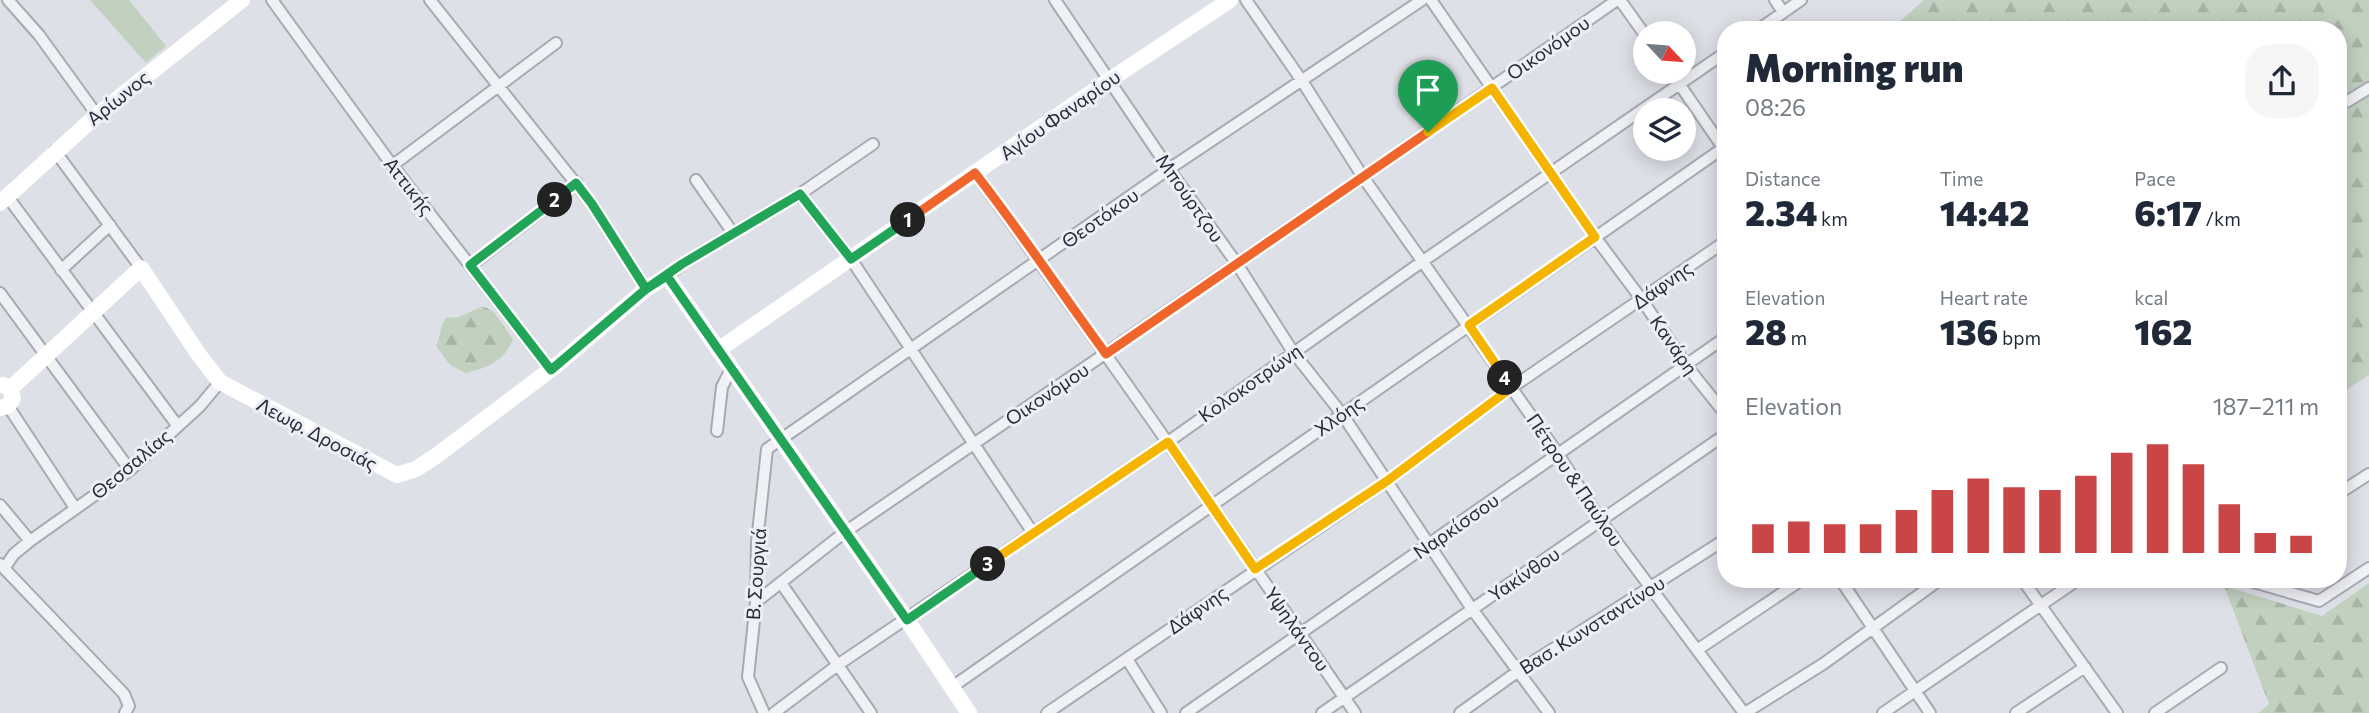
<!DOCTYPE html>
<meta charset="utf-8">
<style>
:root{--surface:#fff;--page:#f6f6f7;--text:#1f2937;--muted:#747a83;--accent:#c94546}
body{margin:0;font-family:Commissioner,sans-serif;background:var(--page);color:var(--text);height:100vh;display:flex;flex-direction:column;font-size:26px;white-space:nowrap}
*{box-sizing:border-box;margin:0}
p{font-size:23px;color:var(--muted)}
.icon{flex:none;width:38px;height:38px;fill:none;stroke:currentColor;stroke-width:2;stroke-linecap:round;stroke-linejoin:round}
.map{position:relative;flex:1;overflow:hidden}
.panel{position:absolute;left:1717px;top:21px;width:630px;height:567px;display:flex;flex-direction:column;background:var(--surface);border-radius:28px;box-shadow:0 4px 18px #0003}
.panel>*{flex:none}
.needle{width:46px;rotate:116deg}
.buttons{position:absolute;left:1633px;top:21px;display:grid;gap:14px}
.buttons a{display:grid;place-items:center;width:63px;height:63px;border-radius:50%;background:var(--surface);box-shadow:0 4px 18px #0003;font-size:35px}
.pin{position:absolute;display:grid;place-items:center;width:60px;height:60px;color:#fff;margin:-72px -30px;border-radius:50% 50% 50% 0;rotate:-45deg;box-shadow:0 0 7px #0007}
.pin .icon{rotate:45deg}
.km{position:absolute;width:35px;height:35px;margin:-18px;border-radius:50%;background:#222;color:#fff;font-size:19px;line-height:35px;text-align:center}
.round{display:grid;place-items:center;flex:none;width:74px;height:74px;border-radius:28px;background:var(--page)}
.head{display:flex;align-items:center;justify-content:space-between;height:119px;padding:0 28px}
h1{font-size:38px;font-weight:800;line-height:52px}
.figures{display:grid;grid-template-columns:repeat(3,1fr);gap:10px;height:119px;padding:7px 28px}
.figures div{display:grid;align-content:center}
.figures b{font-size:35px;font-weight:800}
.figures small{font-size:19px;font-weight:400}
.figures p{font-size:19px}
.chart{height:196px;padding:14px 28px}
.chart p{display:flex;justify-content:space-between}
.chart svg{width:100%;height:126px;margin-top:7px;stroke:var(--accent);stroke-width:6}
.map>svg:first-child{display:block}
</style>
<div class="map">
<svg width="2369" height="713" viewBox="0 0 2369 713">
<defs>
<pattern id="forest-firs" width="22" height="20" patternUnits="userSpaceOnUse" patternTransform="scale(1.75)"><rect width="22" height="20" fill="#c1d0bf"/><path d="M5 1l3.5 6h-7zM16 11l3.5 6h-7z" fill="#a6b3a5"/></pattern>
</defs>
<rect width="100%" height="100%" fill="#dee0e7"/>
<path fill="#c1d0bf" d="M90,0h39l37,46 -20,17z"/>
<path fill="url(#forest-firs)" d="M1924,0h445v375l-31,20v-365h-448z
M483,306l11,6 19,27c-8,22 -26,29 -47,34l-16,-8 -14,-19c5,-10 3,-19 10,-28l13,-1z
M2369,583v130h-111l11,-9 -45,-118 98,30z"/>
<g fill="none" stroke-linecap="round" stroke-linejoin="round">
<g stroke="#a7aab4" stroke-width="14">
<path id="street" d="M8,0l31,35 58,80
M272,0l117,161 162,209
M430,0l162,204 54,85
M1055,0l114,169 68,95 56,88 49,62 130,195 77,104
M1246,0l56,81 61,96 195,277 43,67 143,192
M1431,0l164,237 47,63 44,65 40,50
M1620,0l25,35
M1775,0l8,12
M1758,30l43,-30
M1671,72l55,80
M2338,104l10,-3 21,-13
M55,151l86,117
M393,165l163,-122
M975,173c26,34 50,69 75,104 104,143 204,290 305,436
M696,180l37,53
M800,194l51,65 182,274
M7,196l170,229
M470,266l107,-83
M61,270l49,-45
M667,276l15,-12 118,-70 73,-50
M0,293l130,177
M8,406l67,102
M717,431l5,-44 9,-18
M2338,494l31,-20
M0,505l30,36
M0,564l124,130 5,12 -4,7
M5,567l9,-13 16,-13 100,-71 70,-64 20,-24
M1840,579l90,134
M2022,579l95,134
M2243,579l76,22 50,-33
M781,583l90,130
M756,602l89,-70 518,-355 254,-177
M1697,650l106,-71
M1127,659l34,54
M952,687l774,-541
M764,713l-16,-36 8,-75 1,-60 10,-93 402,-280 253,-169
M774,713l65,-49 329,-222 255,-181 303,-209
M1047,713l340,-232 124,-93 215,-147
M1186,713l540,-376
M1322,713l404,-279
M1460,713l57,-41 209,-133
M1745,713l78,-49 118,-85
M1883,713l196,-134
M2016,713l69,-46
M2155,713l66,-45"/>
</g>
<use href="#street" stroke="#f0f1f5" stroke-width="10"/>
<path stroke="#fff" stroke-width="16" d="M0,203l97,-88 145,-115
M718,350l390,-269 122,-81
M10,389l131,-121 58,87 21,27 177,93 19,-6 20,-13 122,-92 88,-75 21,-13 240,344 62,93
M0,408l8,-2 5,-8 -3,-9 -7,-4"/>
</g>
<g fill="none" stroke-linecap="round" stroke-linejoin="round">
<g stroke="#fff" stroke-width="14">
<path id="split-1" d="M908,220l67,-47c46,59 87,121 131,181l322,-222"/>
</g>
<g stroke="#fff" stroke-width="14">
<path id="split-2" d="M555,200l-85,65 81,105 95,-81 36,-25 118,-70 51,65 57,-39"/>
</g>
<g stroke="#fff" stroke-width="14">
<path id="split-3" d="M555,200l21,-17 16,21 54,85 21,-13 240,344 81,-56"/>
</g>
<g stroke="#fff" stroke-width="14">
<path id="split-4" d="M988,564l180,-122 87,127 132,-88 124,-93 -6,-10"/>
</g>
<g stroke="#fff" stroke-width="14">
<path id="split-5" d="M1428,132l64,-44 103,149 -126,88 36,53"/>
</g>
<use href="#split-1" stroke="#f0652b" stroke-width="9"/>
<use href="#split-2" stroke="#22a559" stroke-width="9"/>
<use href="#split-3" stroke="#22a559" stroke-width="9"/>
<use href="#split-4" stroke="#f5b400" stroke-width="9"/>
<use href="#split-5" stroke="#f5b400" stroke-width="9"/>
</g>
<g text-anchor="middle" stroke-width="6" stroke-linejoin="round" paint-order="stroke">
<g font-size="19" fill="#272c3d" stroke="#edeff5">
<text transform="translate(1548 48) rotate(-35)" y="7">Οικονόμου</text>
<text transform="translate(118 98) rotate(-39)" y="7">Αρίωνος</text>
<text transform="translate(1060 115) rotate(-35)" y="7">Αγίου Φαναρίου</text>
<text transform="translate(409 186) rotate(52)" y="7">Αττικής</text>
<text transform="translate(1190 198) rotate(55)" y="7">Μπούρτζου</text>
<text transform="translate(1100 218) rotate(-35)" y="7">Θεοτόκου</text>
<text transform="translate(1662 285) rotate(-35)" y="7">Δάφνης</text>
<text transform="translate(1674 345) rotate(55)" y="7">Κανάρη</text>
<text transform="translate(1250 383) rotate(-35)" y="7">Κολοκοτρώνη</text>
<text transform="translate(1047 394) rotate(-34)" y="7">Οικονόμου</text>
<text transform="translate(1339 416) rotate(-35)" y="7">Χλόης</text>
<text transform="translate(317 434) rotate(28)" y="7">Λεωφ. Δροσιάς</text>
<text transform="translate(131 464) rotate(-40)" y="7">Θεσσαλίας</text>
<text transform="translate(1575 480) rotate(56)" y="7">Πέτρου &amp; Παύλου</text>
<text transform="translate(1456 526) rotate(-35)" y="7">Ναρκίσσου</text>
<text transform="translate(756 574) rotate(-86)" y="7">Β. Σουργιά</text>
<text transform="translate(1524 574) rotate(-34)" y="7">Υακίνθου</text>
<text transform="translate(1197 610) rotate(-35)" y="7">Δάφνης</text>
<text transform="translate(1592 625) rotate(-32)" y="7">Βασ. Κωνσταντίνου</text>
<text transform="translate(1297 629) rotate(55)" y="7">Υψηλάντου</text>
</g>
</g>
</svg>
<div class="buttons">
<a><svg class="needle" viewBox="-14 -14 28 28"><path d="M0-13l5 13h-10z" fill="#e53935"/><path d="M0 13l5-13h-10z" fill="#747a83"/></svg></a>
<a><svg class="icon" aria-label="layers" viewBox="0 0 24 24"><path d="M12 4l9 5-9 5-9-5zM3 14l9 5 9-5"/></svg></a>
</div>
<div class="pin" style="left:1428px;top:132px;background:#1e9e55"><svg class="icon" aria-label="arrive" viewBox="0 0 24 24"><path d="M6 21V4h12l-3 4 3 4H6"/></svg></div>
<b class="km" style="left:908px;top:220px">1</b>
<b class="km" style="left:555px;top:200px">2</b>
<b class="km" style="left:988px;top:564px">3</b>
<b class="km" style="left:1505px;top:378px">4</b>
<section class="panel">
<div class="head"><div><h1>Morning run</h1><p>08:26</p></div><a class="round"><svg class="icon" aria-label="share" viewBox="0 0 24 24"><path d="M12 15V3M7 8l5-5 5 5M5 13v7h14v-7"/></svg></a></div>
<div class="figures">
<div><p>Distance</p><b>2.34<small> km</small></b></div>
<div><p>Time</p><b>14:42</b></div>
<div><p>Pace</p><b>6:17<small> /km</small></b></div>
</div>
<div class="figures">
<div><p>Elevation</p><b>28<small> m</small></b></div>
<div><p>Heart rate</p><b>136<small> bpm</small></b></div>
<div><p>kcal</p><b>162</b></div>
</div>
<div class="chart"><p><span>Elevation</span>187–211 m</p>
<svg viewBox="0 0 160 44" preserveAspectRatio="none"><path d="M5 44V34M15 44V33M25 44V34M35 44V34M45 44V29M55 44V22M65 44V18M75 44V21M85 44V22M95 44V17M105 44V9M115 44V6M125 44V13M135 44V27M145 44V37M155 44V38"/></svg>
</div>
</section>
</div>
